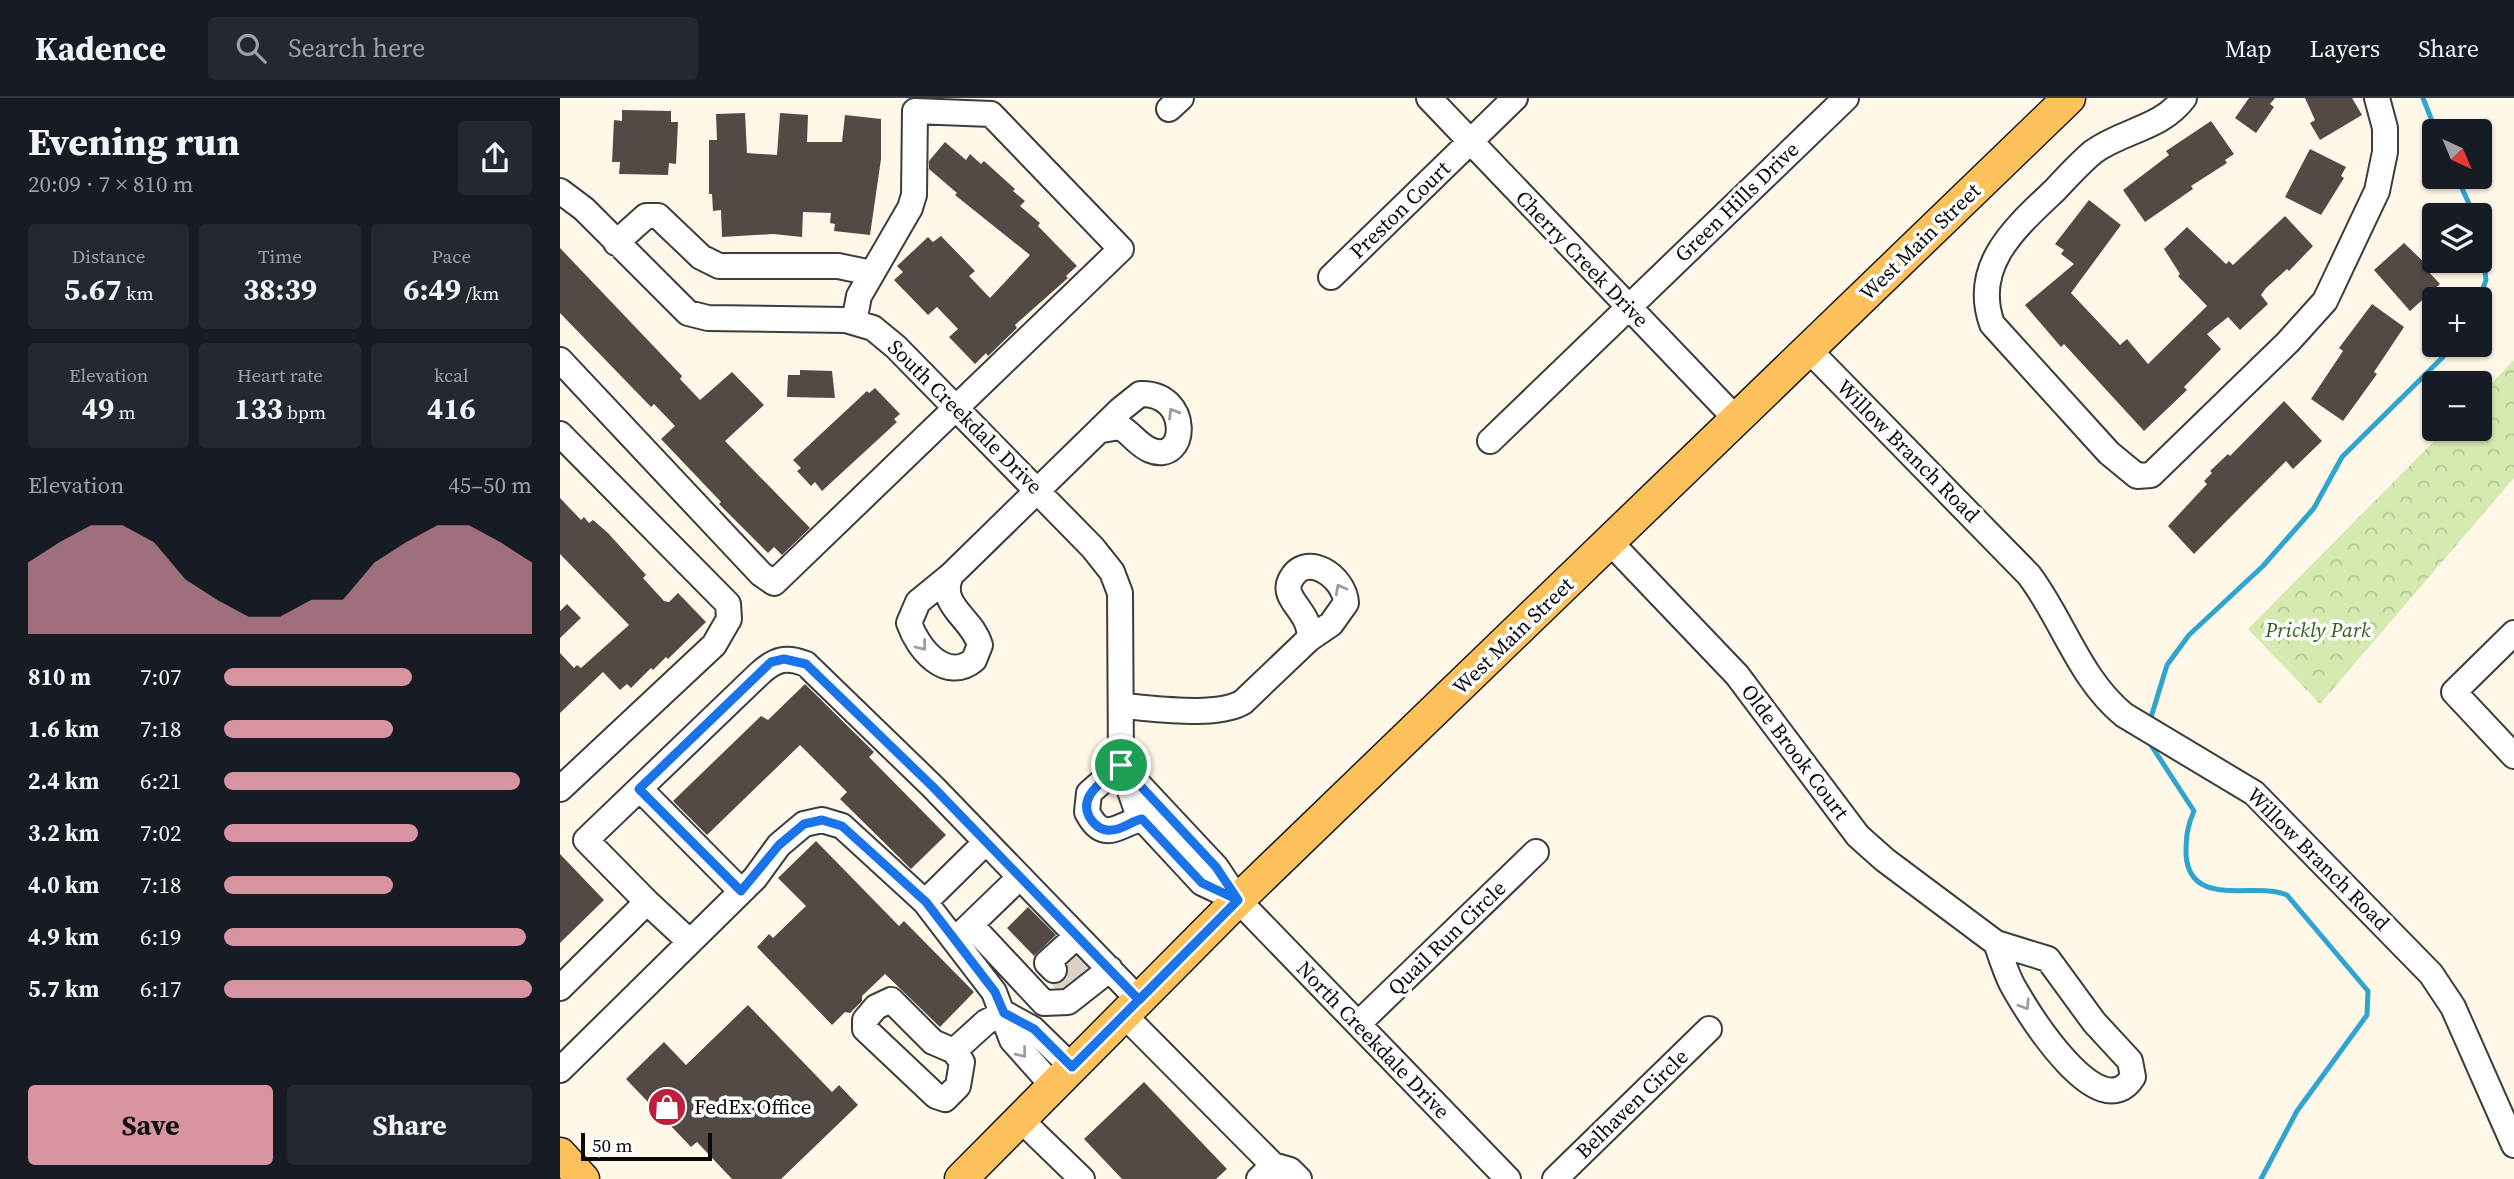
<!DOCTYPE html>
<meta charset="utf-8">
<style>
:root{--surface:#171b24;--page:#242831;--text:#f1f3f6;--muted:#9ea1a6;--line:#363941;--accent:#d994a1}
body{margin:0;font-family:"Source Serif 4",serif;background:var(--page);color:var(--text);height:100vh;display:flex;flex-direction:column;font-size:26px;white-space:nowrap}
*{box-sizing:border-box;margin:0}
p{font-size:23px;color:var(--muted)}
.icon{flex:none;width:38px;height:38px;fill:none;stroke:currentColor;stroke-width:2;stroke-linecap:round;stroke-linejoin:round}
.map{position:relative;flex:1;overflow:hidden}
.details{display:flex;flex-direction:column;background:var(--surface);width:560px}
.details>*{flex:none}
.needle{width:46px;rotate:136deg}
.controls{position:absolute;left:1862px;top:21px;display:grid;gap:14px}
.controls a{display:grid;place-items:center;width:70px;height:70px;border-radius:7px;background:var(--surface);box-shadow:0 2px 5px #0004;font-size:35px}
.scale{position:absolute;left:21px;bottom:18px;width:131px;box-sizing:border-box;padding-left:7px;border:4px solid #0a0a0a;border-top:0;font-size:19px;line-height:24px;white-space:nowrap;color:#0a0a0a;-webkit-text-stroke:5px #fff;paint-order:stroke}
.pin{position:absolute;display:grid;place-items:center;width:60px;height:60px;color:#fff;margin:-30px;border:4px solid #fff;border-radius:50%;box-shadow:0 2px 7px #0007}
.round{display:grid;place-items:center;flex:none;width:74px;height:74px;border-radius:7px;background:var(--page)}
.summary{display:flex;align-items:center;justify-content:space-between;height:119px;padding:0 28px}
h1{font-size:38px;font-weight:700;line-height:52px}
.stats{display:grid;grid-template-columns:repeat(3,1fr);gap:10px;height:119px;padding:7px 28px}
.stats div{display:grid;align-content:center;border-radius:7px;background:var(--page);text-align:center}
.stats b{font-size:30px;font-weight:700}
.stats small{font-size:19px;font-weight:400}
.stats p{font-size:19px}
.chart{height:196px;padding:14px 28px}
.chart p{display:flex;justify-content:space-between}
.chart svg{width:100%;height:126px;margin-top:7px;fill:var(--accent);opacity:.7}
.cta{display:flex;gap:14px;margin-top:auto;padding:14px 28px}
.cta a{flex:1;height:80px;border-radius:7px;background:var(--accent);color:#111;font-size:28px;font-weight:700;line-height:80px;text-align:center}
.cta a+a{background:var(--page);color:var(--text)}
ul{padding:0 28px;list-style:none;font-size:23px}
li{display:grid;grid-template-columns:112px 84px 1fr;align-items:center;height:52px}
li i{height:18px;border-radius:9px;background:var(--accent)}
header{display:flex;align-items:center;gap:42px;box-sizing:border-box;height:98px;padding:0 35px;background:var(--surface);border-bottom:2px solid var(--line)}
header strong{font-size:33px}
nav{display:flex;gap:38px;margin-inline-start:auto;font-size:24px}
.search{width:490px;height:63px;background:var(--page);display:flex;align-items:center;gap:18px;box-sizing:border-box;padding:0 24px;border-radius:7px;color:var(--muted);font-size:26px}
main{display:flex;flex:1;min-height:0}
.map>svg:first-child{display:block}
</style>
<header>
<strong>Kadence</strong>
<div class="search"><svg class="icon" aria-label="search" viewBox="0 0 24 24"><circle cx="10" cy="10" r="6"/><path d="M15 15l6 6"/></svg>Search here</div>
<nav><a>Map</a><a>Layers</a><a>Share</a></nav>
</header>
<main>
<section class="details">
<div class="summary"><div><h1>Evening run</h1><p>20:09 · 7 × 810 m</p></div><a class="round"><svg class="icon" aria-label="share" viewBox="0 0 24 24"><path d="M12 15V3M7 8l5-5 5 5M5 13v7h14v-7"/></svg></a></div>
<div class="stats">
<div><p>Distance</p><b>5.67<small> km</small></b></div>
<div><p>Time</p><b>38:39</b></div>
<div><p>Pace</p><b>6:49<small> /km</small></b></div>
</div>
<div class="stats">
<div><p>Elevation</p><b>49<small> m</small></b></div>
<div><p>Heart rate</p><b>133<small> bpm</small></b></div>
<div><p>kcal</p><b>416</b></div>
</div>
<div class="chart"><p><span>Elevation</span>45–50 m</p>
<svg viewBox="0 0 160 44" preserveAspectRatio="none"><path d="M0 44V19L10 12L20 6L30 6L40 12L50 25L60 32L70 38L80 38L90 32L100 32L110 19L120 12L130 6L140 6L150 12L160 19V44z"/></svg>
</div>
<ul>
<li><b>810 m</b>7:07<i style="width:61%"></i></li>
<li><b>1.6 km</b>7:18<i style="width:55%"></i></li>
<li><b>2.4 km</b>6:21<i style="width:96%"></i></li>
<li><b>3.2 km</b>7:02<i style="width:63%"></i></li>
<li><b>4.0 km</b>7:18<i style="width:55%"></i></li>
<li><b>4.9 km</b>6:19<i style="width:98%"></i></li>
<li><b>5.7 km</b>6:17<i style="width:100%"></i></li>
</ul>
<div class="cta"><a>Save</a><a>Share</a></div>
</section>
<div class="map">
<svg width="1954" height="1081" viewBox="0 0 1954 1081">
<defs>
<pattern id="park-crowns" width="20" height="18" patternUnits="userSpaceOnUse" patternTransform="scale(1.75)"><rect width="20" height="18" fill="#d5e9b1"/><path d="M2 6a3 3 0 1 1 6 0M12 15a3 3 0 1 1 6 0" fill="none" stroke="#b6c697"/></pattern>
</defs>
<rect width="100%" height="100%" fill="#fff7e7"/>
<path fill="url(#park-crowns)" d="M1954,262v118l-194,226 -72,-75 198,-200h34v-34z"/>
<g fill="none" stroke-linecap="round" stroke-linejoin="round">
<path stroke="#30a4d0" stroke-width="5" d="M1863,0l13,33
M1897,79l17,38
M1919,201l7,-19 -6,-51
M1589,626l18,-59 22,-30 74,-69 51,-58 28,-51 113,-112
M1589,644l45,69c-7,15 -8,27 -8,43 3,56 69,27 101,41l81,96 -1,24 -70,96 -36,68"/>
</g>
<path fill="#534a46" d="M1689,0h26l-5,6 4,3 -18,26 -21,-15z
M1745,0h47l10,17 -42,25 -10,-17 5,-3z
M62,12l49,1v11h7l-2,42 -7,-1 -1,12 -49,-1 1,-12h-8l2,-42 8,1z
M185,15l2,40 30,2 3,-42 28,2 -1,27h35l3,-27 36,4v40l-11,76 -36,-4 1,-7 -5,-1 1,-10 -28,-1 -1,25 -29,-3 -51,3 -1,-27 -8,1 -1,-17h-3v-54h8l-1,-26z
M1651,23l23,33 -9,6 2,3 -36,23 2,3 -48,33 -22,-32 46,-35 -3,-4z
M385,44l21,18 4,-6 11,10 3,-3 31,28 -2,2 12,10 -5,5 20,17 -2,3 39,40 -11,10 2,2 -53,47 2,3 -29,28 -2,-3 -11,11 -26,-27 9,-8 -21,-22 -9,8 -34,-35 9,-8 -6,-6 31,-29 5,5 8,-6 34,35 -6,5 21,22 40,-43 -75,-60 2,-2 -28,-24v-8z
M1750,51l36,18 -5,9 3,2 -23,37 -36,-18z
M1529,102l32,25 -50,68 49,52 7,-6 21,25 59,-58 -29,-30 2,-2 -16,-25 23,-22 39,37 3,-3 4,4 52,-49 28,30 -24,25 -2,-2 -21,19 -5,7 7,9 -28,26 -12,-13 -21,17 14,15 -37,38 3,3 -43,41 -80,-87 -3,3 -36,-42 49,-41 -13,-10 3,-4 -9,-6z
M1844,145l25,24 -3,2 14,15 -30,27 -36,-41z
M0,150l122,128 -2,3 20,21 32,-28 32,33 -39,36 85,87 -28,27 -8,-8 -6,6 -49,-49 2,-2 -60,-63 14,-13 -21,-22 -3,3 -91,-94z
M1812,206l32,23 -30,45 3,2 -34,47 -32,-22 32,-48 -4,-3z
M240,272l32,1 3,27 -48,-1 1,-22h12z
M315,290l25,26 -6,5 3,3 -75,69 -7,-9 -4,4 -14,-15 4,-3 -8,-8 74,-69 2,2z
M1724,303l38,40 -29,28 -7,-8 -92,93 -26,-28 39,-42 -3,-3 8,-8 -2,-2 18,-17 2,2z
M0,400l21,22 3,-3 5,6 4,-3 15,13 38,42 -3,3 21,23 5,1 9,-9 28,29 -38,37 -2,-2 -13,13 -2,-2 -20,20 -4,-4 -7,6 -17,-18 -43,41v-60l14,15 3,-3 4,3 48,-43 -69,-71z
M7,506l14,14 -21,20v-27z
M245,586l69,68 -5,5 77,78 -35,34 -71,-70 7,-7 -47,-47 -93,90 -34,-34 88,-85 7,4z
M256,743l83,85 5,-5 70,71 -34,35 -55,-53 -23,22v5l-12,12 -5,-1 -13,13 -75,-78 12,-13 4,4 33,-32 -28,-28z
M0,756l44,46 -44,43z
M468,809l28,28 -22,21 -27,-28z
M516,859l11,11 -23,18 -4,-3 8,-9v-9z
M188,907l84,87 7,-7 19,20 -77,74h-49l-35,-37 -6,5 -65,-68 38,-37 22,23z
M584,984l83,87 -11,10h-94l-38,-40z"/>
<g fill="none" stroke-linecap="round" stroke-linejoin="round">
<path stroke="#dad3c6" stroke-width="24" stroke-dasharray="24 12" stroke-linecap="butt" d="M507,859l21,21
M494,872l21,21"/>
<g stroke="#3d3d3d" stroke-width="28">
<path id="minor" d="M869,0l308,322
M1624,0c-23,31 -61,32 -91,54 -13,11 -26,25 -38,38 -39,37 -84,75 -63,134l117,129 28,23 14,-1 137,-133 37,-41 52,-110 8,-39v-24l-8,-30
M609,11l12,-11
M0,93l24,18 104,104 20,5 138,2 27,8 23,19 197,201 19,24 8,21 1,172 17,49 64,69 36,17
M56,145l30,-27h12l43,41 18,9h119l34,7
M771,179l184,-179
M1248,251l221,226c34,45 50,103 95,140l130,78 177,181 22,33 61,138
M0,262l201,214 13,9 347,-334 -130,-135 -76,-3 -1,84 -4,13 -51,88 -5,26
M0,336l168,170 1,15 -15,26 -154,144
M930,343l356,-343
M1050,444l127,133 121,161 27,24 111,83 52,16 46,63 36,39 3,16c-33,52 -103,-61 -119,-89 -8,-13 -12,-30 -18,-45
M391,477c-14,31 21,42 29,70l-6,15c-28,23 -56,-11 -65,-37l9,-21 33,-27 169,-165 20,-16c52,-2 48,72 10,56 -12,-5 -19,-17 -30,-23l-18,3
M1954,535l-60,59 60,64
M561,608c32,2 96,12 122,-4l66,-63 22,-15 15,-21c-1,-26 -41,-54 -56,-22 -9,19 23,32 19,58
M561,667l-32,28 -2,19c17,33 31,12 55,7
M568,675l88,94 22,33 270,279
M80,691l101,102
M87,804l43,40
M365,804l61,-60
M411,827l73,78 24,-1 42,-33
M400,837l60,-58
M494,872l-7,-7 30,-27
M0,890l87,-86 -61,-62 173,-166c16,-15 27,-18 47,-10l127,123 206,213
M331,902l42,42 21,9 8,11 -4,24 -13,13 -9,-3 -71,-67v-9l11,-13z
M444,915l29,16 39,38
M564,917l149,150 -14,14
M798,926l178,-172
M394,953l32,-29 18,-9
M0,972l195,-192 24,-33 25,-21 18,-4 20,6 83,76 69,90 18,48 41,46
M460,1021l62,60
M713,1067l17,5 9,9
M995,1081l154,-150"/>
</g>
<g stroke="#1b1b1b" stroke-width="35">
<path id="major" d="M0,1056l23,25
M401,1081l277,-279 831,-802"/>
</g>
<use href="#minor" stroke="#fff" stroke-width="24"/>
<use href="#major" stroke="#fcc15a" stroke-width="32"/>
</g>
<defs><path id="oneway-chevron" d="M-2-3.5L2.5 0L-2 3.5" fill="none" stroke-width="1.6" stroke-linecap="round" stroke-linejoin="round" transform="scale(1.75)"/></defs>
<g stroke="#9d9d9d">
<use href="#oneway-chevron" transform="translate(613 315) rotate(-121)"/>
<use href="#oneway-chevron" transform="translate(780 491) rotate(-118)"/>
<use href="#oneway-chevron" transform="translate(362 548) rotate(52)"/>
<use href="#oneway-chevron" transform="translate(1465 907) rotate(58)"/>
<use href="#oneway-chevron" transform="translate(462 955) rotate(51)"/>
</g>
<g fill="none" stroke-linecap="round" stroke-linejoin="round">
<g stroke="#fff" stroke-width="14">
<path id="route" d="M561,667l95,102 22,33 -99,100 -206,-213 -127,-123 -22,-5 -13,3 -132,127 102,102 38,-46 25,-21 18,-4 20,6 84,76 69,90 9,21 30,16 38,38 166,-167 -36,-17 -60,-64c-11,2 -19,11 -31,11 -7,1 -14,-3 -19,-9 -18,-24 13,-41 29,-56"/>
</g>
<use href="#route" stroke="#1a73e8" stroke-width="9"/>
</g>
<defs>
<g id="shop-disc" transform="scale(2.0125)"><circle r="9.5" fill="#bc203a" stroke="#fff"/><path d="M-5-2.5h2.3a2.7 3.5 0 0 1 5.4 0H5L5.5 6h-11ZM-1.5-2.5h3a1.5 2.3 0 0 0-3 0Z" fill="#fff"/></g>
</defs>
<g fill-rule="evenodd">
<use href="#shop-disc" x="107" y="1009"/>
</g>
<g text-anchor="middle" stroke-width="7" stroke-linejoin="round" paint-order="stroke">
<g font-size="21" fill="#0a0a0a" stroke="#fff">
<text transform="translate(1177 104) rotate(-44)" y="7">Green Hills Drive</text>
<text transform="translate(840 112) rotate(-44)" y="7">Preston Court</text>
<text transform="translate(1360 144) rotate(-44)" y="7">West Main Street</text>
<text transform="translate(1022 161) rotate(46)" y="7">Cherry Creek Drive</text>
<text transform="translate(405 319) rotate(45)" y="7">South Creekdale Drive</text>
<text transform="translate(1348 353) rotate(45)" y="7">Willow Branch Road</text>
<text transform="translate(953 538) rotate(-44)" y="7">West Main Street</text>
<text transform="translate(1235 654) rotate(53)" y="7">Olde Brook Court</text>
<text transform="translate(1758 761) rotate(45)" y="7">Willow Branch Road</text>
<text transform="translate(887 840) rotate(-44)" y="7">Quail Run Circle</text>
<text transform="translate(813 942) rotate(46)" y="7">North Creekdale Drive</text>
<text transform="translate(1072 1006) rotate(-44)" y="7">Belhaven Circle</text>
</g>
<g font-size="21" font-style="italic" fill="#32621a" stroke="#fff">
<text x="1758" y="539">Prickly Park</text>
</g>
<g font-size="21" fill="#0a0a0a" stroke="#fff" text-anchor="start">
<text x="134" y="1016">FedEx Office</text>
</g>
</g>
</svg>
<div class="controls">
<a><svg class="needle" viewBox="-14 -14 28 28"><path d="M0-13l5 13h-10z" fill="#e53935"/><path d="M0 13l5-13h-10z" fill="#9ea1a6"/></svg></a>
<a><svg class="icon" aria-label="layers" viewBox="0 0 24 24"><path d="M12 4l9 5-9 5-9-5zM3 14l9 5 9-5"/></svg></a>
<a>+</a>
<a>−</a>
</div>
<div class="scale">50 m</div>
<div class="pin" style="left:561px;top:667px;background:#1e9e55"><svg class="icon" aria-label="arrive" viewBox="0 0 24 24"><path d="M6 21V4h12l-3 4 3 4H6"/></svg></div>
</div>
</main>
